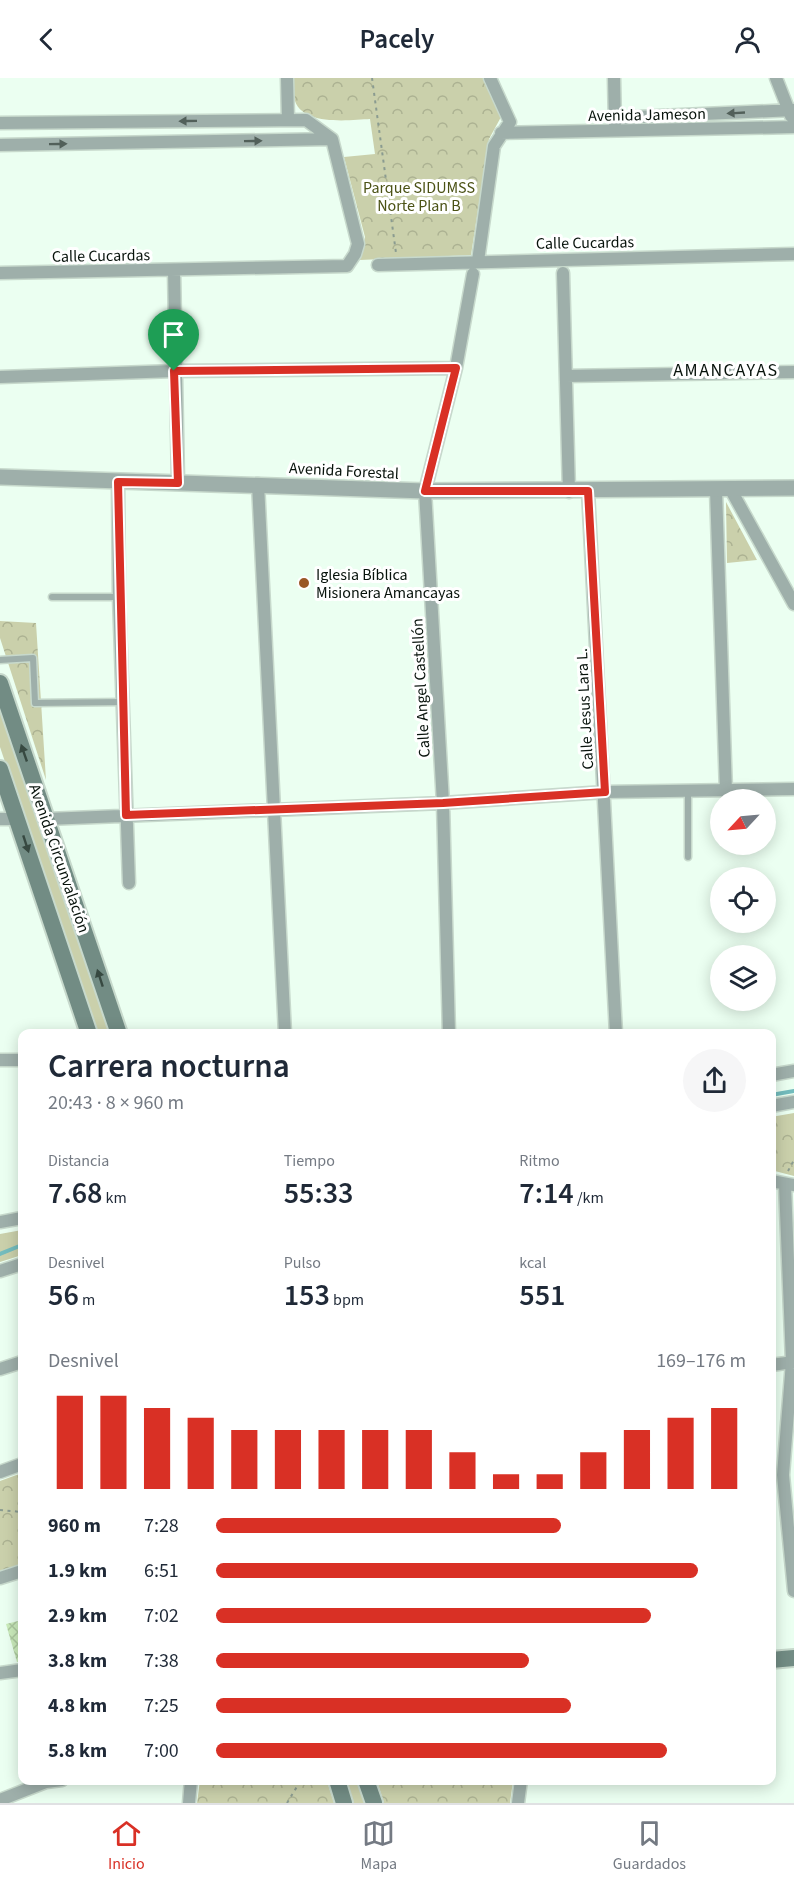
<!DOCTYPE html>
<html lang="es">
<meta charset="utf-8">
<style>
:root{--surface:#fff;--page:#f6f6f7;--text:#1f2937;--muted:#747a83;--line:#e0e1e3;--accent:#d93025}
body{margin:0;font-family:"Source Sans 3",sans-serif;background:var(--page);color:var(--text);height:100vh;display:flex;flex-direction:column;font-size:22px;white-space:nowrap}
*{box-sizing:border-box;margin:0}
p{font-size:20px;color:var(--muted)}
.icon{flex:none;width:33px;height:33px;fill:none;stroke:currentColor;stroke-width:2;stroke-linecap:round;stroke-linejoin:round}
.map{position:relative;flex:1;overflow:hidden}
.sheet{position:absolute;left:18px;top:951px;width:758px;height:756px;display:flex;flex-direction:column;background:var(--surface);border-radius:12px;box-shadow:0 3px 15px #0003}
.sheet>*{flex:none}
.needle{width:39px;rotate:244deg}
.controls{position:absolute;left:710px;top:711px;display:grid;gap:12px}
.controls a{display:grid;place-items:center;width:66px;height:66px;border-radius:50%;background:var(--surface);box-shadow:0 3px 15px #0003;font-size:30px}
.pin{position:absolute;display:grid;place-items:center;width:51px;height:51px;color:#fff;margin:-62px -26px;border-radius:50% 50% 50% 0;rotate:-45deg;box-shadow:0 0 6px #0007}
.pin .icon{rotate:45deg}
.round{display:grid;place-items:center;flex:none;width:63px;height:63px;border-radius:32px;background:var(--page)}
.overview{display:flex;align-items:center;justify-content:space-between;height:102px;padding:0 30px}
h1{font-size:33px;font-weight:600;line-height:45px}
.metrics{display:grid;grid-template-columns:repeat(3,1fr);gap:9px;height:102px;padding:6px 30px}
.metrics div{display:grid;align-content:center}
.metrics b{font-size:30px;font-weight:600}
.metrics small{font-size:16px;font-weight:400}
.metrics p{font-size:16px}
.chart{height:168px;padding:12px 30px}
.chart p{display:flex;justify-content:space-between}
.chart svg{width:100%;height:108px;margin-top:6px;stroke:var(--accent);stroke-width:6}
ul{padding:0 30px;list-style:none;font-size:20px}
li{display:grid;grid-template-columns:96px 72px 1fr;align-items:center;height:45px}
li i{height:15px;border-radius:8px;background:var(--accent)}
header{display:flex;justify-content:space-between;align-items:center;height:78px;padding:0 30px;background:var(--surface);font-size:27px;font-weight:600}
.tabs{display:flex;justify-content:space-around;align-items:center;height:84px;border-top:2px solid var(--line);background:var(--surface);font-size:16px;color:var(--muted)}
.tabs a{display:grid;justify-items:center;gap:3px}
.tabs .active{color:var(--accent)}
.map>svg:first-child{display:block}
</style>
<header><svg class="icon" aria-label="back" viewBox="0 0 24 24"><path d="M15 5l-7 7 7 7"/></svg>Pacely<svg class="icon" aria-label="person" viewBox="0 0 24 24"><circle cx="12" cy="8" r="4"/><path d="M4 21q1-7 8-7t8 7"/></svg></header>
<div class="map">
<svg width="794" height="1725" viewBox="0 0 794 1725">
<defs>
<pattern id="park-crowns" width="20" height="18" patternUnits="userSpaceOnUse" patternTransform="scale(1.5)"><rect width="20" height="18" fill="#cad0ab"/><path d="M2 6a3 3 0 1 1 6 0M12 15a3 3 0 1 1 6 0" fill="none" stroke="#acb292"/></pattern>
<pattern id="building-cross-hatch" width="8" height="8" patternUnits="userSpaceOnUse" patternTransform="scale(1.5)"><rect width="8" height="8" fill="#caebbb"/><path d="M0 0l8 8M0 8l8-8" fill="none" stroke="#acc89f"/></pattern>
</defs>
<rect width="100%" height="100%" fill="#ebfff1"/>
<path fill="#cad0ab" d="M0,625l111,330h-15l-96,-286z
M22,1152v25l-22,7v-28z
M344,1703h16l7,22h-16z"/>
<path fill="url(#park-crowns)" d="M294,0h189l18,39 -12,22 -18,116 -111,5 5,-23 -21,-80 31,-3 -5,-35c-20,1 -71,8 -76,-22 -1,-6 0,-13 0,-19z
M726,424l31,58 -30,3z
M0,543l36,2 10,157 -46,-142z
M794,1035v63l-23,-6v-53z
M22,1395v92l-22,6v-90z
M200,1702l127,1 7,22h-137z
M377,1703v-1l136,1 -3,22h-126z"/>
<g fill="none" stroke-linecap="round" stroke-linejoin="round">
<path stroke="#73bcbd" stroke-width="4" d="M771,1017l23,-4
M0,1176l22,-9"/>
</g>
<path fill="url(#building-cross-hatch)" d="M22,1542v42h-5l-11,-38z"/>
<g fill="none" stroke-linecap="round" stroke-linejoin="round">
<g stroke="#c7d9cc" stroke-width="9">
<path id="service" d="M52,519h67
M0,582l33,-2 2,45 88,-1
M688,714v65"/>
</g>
<g stroke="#c7d9cc" stroke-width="15">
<path id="minor" d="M287,0l1,42
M614,0l1,47
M776,0l15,38
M615,40l179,-8
M0,45l306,-3 26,19 26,105 -3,10 -8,12 -347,7
M501,55l293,-6
M0,67l332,-6
M478,183l16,-115 16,-24 -20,-44
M378,187l416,-11
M174,192l4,213
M563,195l6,219
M566,298l228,-4
M0,299l175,-6 281,-3
M118,404l1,115 10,286
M258,406l27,550
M716,412l10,302
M731,412l63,114
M588,413l28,543
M0,741h17
M47,741l396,-16 162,-11 189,-3
M449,956l-6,-231 -18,-312 31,-123 17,-94
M0,982h22
M771,997l23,-4
M771,1028l23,-4
M771,1103l23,4
M785,1107l7,177 -9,113 11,116
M0,1144l22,-4
M0,1193l22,-7
M771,1287l23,-3
M0,1291l22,-7
M0,1394l22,-8
M0,1500l22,-7
M0,1595l22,-3
M0,1722l46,-18 16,-2
M189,1725l2,-23
M518,1725l3,-23"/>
</g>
<g stroke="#c7d9cc" stroke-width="18">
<path id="tertiary" d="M0,399l425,14 369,-3"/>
</g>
<g stroke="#c7d9cc" stroke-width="20">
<path id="secondary" d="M0,605l119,351
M0,691l89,265
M771,1582l23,-2
M337,1702l7,23
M366,1702l8,23"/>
</g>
<path stroke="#8a9b90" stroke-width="2" stroke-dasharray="3 4.5" stroke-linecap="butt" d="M372,0l24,175
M788,1093l6,-11
M0,1432l22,2
M287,1725l14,-23"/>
<use href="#service" stroke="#9eafaa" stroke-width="6"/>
<use href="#minor" stroke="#9eafaa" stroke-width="12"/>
<use href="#tertiary" stroke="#9eafaa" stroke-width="15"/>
<use href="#secondary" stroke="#728c84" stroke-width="16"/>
</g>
<defs><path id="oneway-solid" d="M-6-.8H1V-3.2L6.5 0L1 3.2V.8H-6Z" transform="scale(1.5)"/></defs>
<g fill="#52605a">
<use href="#oneway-solid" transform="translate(736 35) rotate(177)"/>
<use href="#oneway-solid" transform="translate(188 43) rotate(179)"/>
<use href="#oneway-solid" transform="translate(253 63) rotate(-1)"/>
<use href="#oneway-solid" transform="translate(58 66) rotate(-1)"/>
</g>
<g fill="#374941">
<use href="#oneway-solid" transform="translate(24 675) rotate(-109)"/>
<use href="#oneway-solid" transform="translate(26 766) rotate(72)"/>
<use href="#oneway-solid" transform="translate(100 900) rotate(-108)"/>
</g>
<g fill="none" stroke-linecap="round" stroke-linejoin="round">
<g stroke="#fff" stroke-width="12">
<path id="route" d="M456,290l-31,123h163l17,301 -162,11 -317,12 -8,-333 60,1 -4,-112z"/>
</g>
<use href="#route" stroke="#d93025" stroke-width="8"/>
</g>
<circle fill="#9a5726" stroke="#fff" stroke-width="2" cx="304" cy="505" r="6"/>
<g text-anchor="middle" stroke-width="6" stroke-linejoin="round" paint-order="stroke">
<g font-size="16" fill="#07120b" stroke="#fff">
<text transform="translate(647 36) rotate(-1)" y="6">Avenida Jameson</text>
<text transform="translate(585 164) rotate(-1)" y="6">Calle Cucardas</text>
<text transform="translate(101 177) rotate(-1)" y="6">Calle Cucardas</text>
<text transform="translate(344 392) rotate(3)" y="6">Avenida Forestal</text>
<text transform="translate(420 610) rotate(-93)" y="6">Calle Angel Castellón</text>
<text transform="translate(584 631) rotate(-93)" y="6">Calle Jesus Lara L.</text>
<text transform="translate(60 780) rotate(71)" y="6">Avenida Circunvalación</text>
</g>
<g font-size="16" fill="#4b5215" stroke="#fff">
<text x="419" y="115">Parque SIDUMSS<tspan x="419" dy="18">Norte Plan B</tspan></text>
</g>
<g font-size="16" fill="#07120b" stroke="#fff" text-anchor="start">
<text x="316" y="502">Iglesia Bíblica<tspan x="316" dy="18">Misionera Amancayas</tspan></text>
</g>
<g font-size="18" letter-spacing="1.5" fill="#07120b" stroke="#fff">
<text x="726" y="298">AMANCAYAS</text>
</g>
</g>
</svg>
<div class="controls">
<a><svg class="needle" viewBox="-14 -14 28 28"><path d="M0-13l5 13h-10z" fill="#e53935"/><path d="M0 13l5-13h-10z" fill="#747a83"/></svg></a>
<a><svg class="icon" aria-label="locate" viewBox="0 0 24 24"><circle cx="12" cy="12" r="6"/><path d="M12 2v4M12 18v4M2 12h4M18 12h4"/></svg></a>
<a><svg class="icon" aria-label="layers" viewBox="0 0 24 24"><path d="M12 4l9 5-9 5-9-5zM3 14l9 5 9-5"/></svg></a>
</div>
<div class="pin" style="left:174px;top:293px;background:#1e9e55"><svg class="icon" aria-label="arrive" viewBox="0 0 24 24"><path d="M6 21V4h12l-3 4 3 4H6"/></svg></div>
<section class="sheet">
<div class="overview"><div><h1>Carrera nocturna</h1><p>20:43 · 8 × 960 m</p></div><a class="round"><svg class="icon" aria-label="share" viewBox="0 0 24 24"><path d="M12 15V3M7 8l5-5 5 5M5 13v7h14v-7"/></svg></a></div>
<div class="metrics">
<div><p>Distancia</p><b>7.68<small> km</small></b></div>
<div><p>Tiempo</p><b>55:33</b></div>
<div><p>Ritmo</p><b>7:14<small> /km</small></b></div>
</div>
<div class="metrics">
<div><p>Desnivel</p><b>56<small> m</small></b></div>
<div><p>Pulso</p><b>153<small> bpm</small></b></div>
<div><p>kcal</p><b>551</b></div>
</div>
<div class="chart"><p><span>Desnivel</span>169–176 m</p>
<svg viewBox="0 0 160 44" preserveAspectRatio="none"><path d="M5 44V6M15 44V6M25 44V11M35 44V15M45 44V20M55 44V20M65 44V20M75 44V20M85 44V20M95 44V29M105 44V38M115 44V38M125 44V29M135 44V20M145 44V15M155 44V11"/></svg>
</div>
<ul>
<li><b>960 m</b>7:28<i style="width:65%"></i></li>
<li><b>1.9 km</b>6:51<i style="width:91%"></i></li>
<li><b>2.9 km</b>7:02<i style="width:82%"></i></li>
<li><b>3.8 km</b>7:38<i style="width:59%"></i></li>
<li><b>4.8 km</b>7:25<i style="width:67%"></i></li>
<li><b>5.8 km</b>7:00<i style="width:85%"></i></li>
</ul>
</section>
</div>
<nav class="tabs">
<a class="active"><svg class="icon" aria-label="home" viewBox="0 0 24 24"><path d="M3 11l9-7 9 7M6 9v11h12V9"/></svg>Inicio</a>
<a><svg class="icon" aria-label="map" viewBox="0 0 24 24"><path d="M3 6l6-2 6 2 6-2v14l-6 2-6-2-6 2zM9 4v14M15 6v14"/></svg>Mapa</a>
<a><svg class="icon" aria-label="saved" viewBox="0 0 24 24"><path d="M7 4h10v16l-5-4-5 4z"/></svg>Guardados</a>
</nav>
